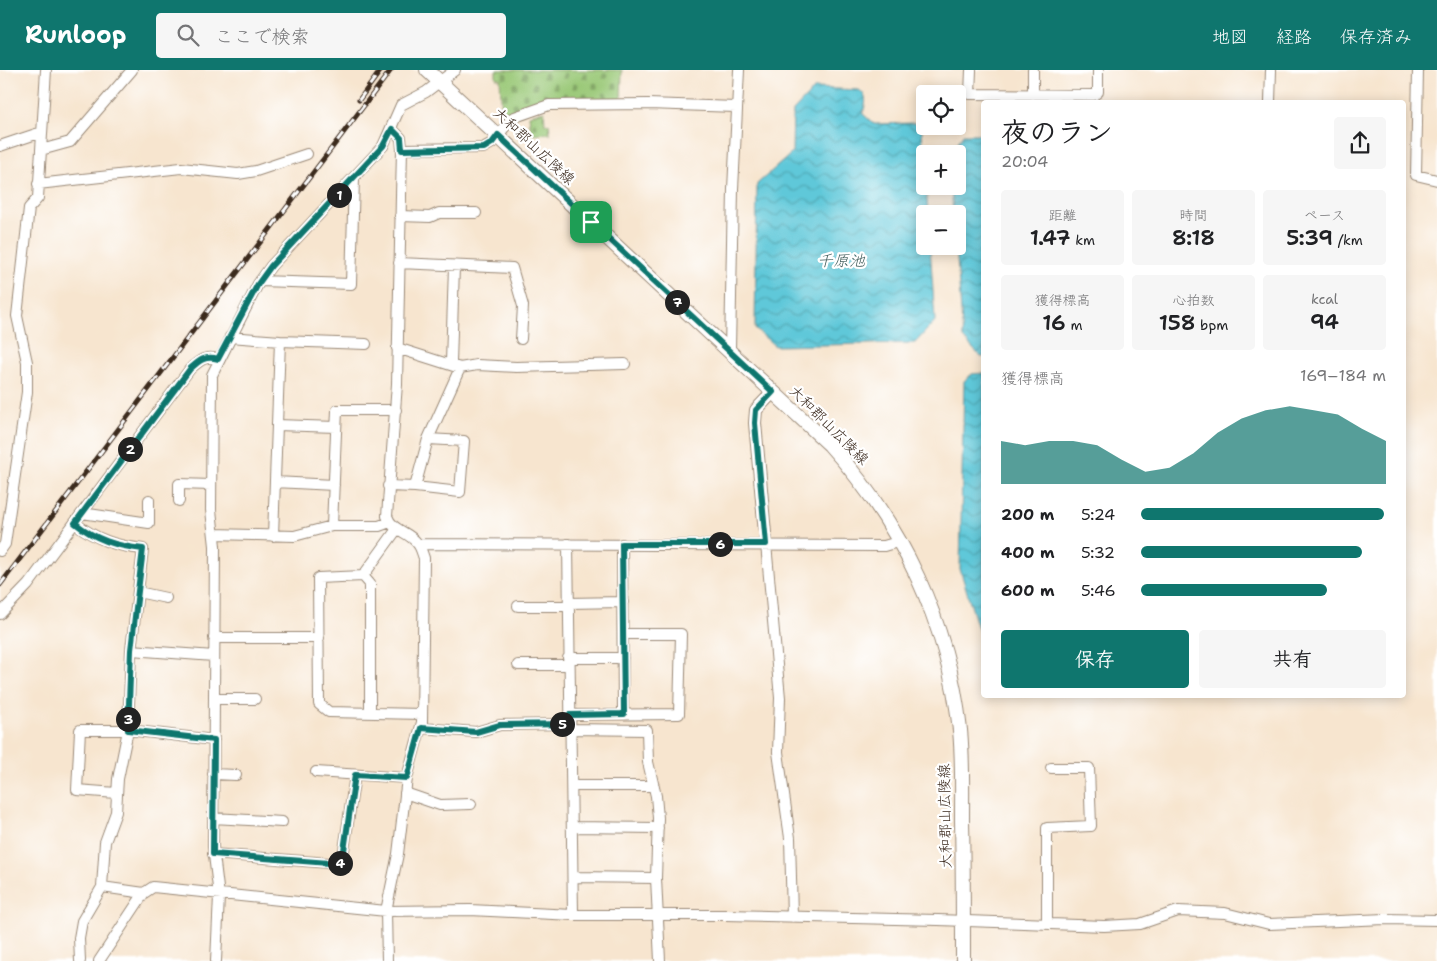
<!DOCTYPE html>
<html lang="ja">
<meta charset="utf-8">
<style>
:root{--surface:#fff;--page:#f6f6f6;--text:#202124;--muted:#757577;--accent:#0f766e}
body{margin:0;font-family:"Shantell Sans","Klee One",sans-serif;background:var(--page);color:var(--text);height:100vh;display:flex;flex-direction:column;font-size:19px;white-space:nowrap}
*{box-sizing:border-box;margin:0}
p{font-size:16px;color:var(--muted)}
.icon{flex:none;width:28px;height:28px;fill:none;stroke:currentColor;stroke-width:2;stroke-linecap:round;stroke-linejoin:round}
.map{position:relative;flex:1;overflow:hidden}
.drawer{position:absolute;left:981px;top:30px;width:425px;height:598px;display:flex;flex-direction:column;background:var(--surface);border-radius:5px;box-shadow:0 2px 12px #0003}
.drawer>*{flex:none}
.controls{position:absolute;left:916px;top:15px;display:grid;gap:10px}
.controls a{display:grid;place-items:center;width:50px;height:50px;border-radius:5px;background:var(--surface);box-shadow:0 2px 12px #0003;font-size:25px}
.pin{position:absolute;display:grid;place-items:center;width:42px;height:42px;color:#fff;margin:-21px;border-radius:10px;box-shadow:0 2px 8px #0006}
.km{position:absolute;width:25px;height:25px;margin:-12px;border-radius:50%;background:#222;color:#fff;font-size:14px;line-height:25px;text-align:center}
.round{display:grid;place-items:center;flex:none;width:52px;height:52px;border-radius:5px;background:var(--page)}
.overview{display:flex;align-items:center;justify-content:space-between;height:85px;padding:0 20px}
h1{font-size:28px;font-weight:600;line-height:38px}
.metrics{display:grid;grid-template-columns:repeat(3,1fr);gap:8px;height:85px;padding:5px 20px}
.metrics div{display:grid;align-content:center;border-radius:5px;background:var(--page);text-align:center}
.metrics b{font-size:21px;font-weight:600}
.metrics small{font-size:14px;font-weight:400}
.metrics p{font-size:14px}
.chart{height:140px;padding:10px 20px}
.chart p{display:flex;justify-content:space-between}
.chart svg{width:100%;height:90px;margin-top:5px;fill:var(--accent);opacity:.7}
.action{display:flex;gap:10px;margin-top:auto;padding:10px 20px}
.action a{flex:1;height:58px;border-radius:5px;background:var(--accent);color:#fff;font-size:20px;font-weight:600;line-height:58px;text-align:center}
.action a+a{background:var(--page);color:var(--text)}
ul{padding:0 20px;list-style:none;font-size:16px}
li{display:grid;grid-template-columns:80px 60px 1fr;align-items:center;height:38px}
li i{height:12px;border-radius:6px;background:var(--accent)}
header{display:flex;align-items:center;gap:30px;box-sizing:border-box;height:70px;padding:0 25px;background:var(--accent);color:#fff}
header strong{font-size:24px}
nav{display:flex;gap:28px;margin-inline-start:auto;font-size:18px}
.search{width:350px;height:45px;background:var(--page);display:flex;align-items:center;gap:12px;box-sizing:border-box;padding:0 18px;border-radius:5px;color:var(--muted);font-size:19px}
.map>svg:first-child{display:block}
</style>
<header>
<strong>Runloop</strong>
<div class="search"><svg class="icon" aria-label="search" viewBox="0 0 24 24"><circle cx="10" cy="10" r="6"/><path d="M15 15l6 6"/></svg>ここで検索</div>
<nav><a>地図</a><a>経路</a><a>保存済み</a></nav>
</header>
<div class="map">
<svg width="1437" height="891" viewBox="0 0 1437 891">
<defs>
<pattern id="cemetery-stones" width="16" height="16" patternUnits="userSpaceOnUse" patternTransform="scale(1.25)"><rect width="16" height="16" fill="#99c876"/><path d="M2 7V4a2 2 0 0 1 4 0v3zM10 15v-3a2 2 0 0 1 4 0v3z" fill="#7ea360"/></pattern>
<pattern id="water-waves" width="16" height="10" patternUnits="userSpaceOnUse" patternTransform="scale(1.25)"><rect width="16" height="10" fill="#5ec8d9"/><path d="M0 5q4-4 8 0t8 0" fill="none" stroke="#4fa3af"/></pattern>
</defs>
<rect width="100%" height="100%" fill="#fff"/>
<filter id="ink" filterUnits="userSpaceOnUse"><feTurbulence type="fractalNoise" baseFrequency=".02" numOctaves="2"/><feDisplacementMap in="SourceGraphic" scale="10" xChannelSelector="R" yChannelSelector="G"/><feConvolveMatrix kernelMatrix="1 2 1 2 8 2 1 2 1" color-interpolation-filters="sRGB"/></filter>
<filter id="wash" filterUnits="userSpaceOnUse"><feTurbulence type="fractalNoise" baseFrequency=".0096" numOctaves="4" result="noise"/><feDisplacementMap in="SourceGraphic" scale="20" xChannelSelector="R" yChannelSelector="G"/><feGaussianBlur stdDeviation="1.12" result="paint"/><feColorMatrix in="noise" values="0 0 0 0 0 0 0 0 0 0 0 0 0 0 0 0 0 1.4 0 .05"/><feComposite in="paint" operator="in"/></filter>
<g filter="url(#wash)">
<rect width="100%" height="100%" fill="#f7e5cf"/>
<path fill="url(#cemetery-stones)" stroke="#6a794a" d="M496,0h126l-1,31 -74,1 -42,20 -3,-5 -2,-39h-4z
M544,41l1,13h4l1,9 -19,1 -2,-19z"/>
<path fill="url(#water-waves)" stroke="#4c797c" d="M815,18l44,2c10,6 6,14 4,24l11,10 41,-1 7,8 6,83h-3v32h5l5,75 -20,22 -140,3 -20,-17 2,-145 35,-31 1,-42z
M963,64h21v223h-3l-18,-19 -7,-92 2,-32h-5l-2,-28h7v-32h-7z
M984,303v275l-24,-79 4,-188 8,-7z"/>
</g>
<g filter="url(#ink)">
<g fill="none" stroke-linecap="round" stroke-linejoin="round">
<g stroke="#998876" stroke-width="12">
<path id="minor" d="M46,0l-5,80 29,-8 62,-72
M971,0l-1,24 124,1 4,-3v-22
M1418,0l-2,105 21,5
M1033,25v-25
M1270,32l1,-32
M0,76l42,-14
M402,79l81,-1 9,-5 20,-25 37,-13 99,-1 88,3
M38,114l143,-16 57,6 18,-3 51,-17
M400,146l30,1 9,-4h37
M399,193l113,5 11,38 -2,33
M260,211l91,3 3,-106
M230,267l50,4 86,3
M397,278l63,20 17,-3 39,2 109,-3
M730,281l3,-162 6,-119
M451,293l3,-97
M277,355l59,2
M428,369l36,2 -4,51 -45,-5 13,-48 32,-71
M275,412l59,3
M388,416l27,1
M179,431v-17l32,1
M82,443l67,10v-23
M75,453c22,17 41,23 68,26l-12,101 -3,80 -10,49 -2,33 -11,30 -3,45 -20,34 -3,17 1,23
M332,456l5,-116h59
M214,464l80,2 38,-10h47l11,-4
M273,466l7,-195
M419,474l465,2 17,-5
M568,474l5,371
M622,474l1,170
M766,474l14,154 -2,54 12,86 2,79
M0,481l5,-7 22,-152v-30l-10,-46 12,-108 9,-10 3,-48
M363,506l34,-47
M138,522l28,6
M568,533l55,-1
M518,536h50
M0,544l28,-29 162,-216c9,-8 15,-14 28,-10
M214,568h105
M131,580l83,6
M568,588h55
M518,595h50
M214,629h41
M370,642v-128l-7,-8 -45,2 1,126 10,8 93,2
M569,645l110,-1 2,-80h-58
M421,658l55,4 24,-7 69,-1
M569,659l78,1 1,32 8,34 2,22 -2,60 4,83
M316,702l91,6
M213,704l23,1
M572,716h82
M116,723l-39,-3 3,-60h48l86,10
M405,723l35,12 31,-1
M213,748l69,4
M572,757l86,1
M213,784l129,10 13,-89
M573,807l83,1
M102,817l42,6
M1047,854v-96l44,-2 -2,-58h-38
M99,891l45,-68 9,-6 233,24 84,-1 103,5h153l212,5 166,6 36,-2 38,-13 47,2 44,11 116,-5 52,1
M216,891l3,-65 -6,-49 2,-301 -4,-36 1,-135 46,-91 13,-18 112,-120 18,-41 25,-13 29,-22
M387,891l-1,-50 12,-57 9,-76 15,-56 2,-164c-2,-5 -3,-11 -7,-15 -9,-12 -25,-12 -30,-27l10,-132 5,-235 -1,-11 -9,-9"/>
</g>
<g stroke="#998876" stroke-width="14">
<path id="tertiary" d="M766,474l-11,-121 1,-13 17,-18"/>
</g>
<g stroke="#998876" stroke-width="16">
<path id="secondary" d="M427,0l403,375c72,80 118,177 130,285 3,30 2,61 2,91 1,46 1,93 1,140"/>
</g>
<use href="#minor" stroke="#fff" stroke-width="10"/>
<use href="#tertiary" stroke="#fff" stroke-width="12"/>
<use href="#secondary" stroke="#fff" stroke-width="14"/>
<g stroke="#3b2a1e" stroke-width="5">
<path id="rail" d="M359,30l22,-30
M0,515l391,-515"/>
</g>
<use href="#rail" stroke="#fff" stroke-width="3" stroke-dasharray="9" stroke-linecap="butt"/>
</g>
</g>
<g fill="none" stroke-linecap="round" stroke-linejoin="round" filter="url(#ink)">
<g stroke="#fff" stroke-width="10">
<path id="route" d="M392,59l9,9 1,12 82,-2 8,-5 6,-8 275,257 -17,18 -1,13 11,121h-144l2,170 -55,1v9l-69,1 -24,7 -55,-4 -14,50 -52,-3 -13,89 -129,-10 1,-114 -86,-10 3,-80 12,-101c-27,-3 -47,-9 -68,-26l115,-154c9,-8 15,-14 28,-10l40,-75 13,-18 112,-120z"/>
</g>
<use href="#route" stroke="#0f766e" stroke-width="6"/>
</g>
<g text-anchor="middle" stroke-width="4.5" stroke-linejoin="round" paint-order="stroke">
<g font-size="15" fill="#3b2a1e" stroke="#fff">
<text transform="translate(534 76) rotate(43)" y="5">大和郡山広陵線</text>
<text transform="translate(829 355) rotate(45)" y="5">大和郡山広陵線</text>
<text transform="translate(945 746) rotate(-91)" y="5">大和郡山広陵線</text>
</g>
<g font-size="16" font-style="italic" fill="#47615f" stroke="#fff">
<text x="841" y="196">千原池</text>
</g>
</g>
</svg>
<div class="controls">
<a><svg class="icon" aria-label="locate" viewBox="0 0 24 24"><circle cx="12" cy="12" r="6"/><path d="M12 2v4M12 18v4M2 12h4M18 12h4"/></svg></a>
<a>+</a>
<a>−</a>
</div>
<div class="pin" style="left:591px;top:152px;background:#1e9e55"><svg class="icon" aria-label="arrive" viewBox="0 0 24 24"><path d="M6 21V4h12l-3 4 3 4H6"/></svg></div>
<b class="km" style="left:339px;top:125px">1</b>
<b class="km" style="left:130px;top:379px">2</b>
<b class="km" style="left:128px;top:649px">3</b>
<b class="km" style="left:340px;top:793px">4</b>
<b class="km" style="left:562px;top:654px">5</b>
<b class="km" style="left:720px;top:474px">6</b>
<b class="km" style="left:677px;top:232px">7</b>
<section class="drawer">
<div class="overview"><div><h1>夜のラン</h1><p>20:04</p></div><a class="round"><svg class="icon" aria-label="share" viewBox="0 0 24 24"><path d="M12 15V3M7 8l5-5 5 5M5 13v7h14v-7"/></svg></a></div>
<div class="metrics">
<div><p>距離</p><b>1.47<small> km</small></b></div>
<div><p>時間</p><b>8:18</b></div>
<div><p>ペース</p><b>5:39<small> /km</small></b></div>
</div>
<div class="metrics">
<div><p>獲得標高</p><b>16<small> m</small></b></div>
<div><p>心拍数</p><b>158<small> bpm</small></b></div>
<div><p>kcal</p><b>94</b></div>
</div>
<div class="chart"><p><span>獲得標高</span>169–184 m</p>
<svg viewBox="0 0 160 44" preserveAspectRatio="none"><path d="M0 44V23L10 25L20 23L30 23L40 25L50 32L60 38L70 36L80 29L90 19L100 12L110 8L120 6L130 8L140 10L150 17L160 23V44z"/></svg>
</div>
<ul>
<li><b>200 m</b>5:24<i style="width:99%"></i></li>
<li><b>400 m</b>5:32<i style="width:90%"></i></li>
<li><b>600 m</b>5:46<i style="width:76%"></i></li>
</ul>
<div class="action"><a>保存</a><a>共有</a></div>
</section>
</div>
